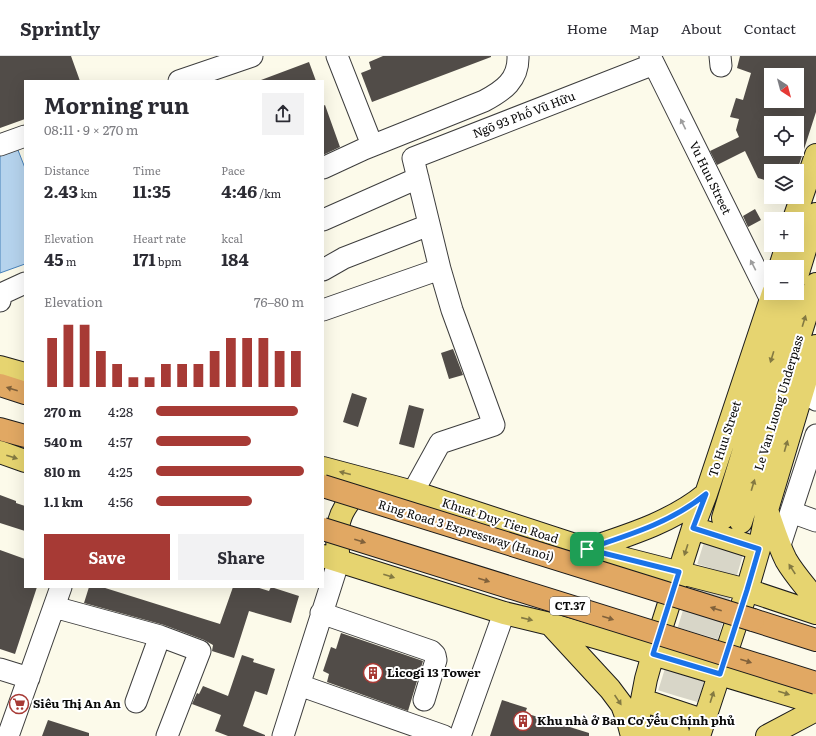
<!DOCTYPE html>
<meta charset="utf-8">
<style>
:root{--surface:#fff;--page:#f2f2f3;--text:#2b2b33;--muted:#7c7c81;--line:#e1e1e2;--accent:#a73a35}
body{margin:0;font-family:Literata,serif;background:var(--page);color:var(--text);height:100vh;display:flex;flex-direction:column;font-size:15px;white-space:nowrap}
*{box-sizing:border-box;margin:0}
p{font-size:13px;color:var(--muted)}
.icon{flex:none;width:22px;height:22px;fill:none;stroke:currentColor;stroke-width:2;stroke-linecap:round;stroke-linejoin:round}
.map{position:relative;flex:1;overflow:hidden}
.sheet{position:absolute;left:24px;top:24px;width:300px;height:508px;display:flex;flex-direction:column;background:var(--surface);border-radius:0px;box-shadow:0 4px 16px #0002}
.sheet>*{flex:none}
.needle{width:26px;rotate:144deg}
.fabs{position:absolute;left:764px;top:12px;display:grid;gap:8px}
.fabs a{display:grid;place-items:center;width:40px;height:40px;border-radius:0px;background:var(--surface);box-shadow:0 4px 16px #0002;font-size:20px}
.pin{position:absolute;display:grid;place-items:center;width:34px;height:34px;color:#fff;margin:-17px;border-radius:8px;box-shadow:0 2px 6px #0006}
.round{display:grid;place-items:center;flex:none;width:42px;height:42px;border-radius:0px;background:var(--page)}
.head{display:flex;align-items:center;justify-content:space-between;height:68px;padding:0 20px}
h1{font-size:22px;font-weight:700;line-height:30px}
.figures{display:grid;grid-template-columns:repeat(3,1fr);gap:6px;height:68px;padding:4px 20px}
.figures div{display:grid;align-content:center}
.figures b{font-size:17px;font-weight:700}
.figures small{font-size:11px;font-weight:400}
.figures p{font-size:11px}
.chart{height:112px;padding:8px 20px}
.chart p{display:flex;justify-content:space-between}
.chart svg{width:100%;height:72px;margin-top:4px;stroke:var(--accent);stroke-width:6}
.primary-button{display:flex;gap:8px;margin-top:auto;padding:8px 20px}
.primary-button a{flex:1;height:46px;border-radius:0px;background:var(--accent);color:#fff;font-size:16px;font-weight:700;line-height:46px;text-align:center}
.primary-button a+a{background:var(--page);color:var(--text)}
ul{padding:0 20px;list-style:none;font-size:13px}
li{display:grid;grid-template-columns:64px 48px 1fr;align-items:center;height:30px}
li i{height:10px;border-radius:5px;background:var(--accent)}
header{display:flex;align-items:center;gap:24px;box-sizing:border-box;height:56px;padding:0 20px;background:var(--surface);border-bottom:1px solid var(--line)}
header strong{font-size:19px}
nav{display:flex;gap:22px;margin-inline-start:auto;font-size:14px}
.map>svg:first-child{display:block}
</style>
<header>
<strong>Sprintly</strong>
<nav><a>Home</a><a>Map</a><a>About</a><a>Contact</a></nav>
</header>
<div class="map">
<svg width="816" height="680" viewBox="0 0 816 680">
<rect width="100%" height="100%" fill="#fcfaea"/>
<path fill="#b5d3ed" stroke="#4681ba" d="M16,89l9,23v96l-25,9v-122z"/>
<path fill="#514c48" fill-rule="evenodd" d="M0,0h71l9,25h-55v38l-25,9z
M383,0h108v1l-119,45 -11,-29 10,-4 -2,-7z
M740,0h76v56l-19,59h-26v11l-13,-4 -13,-27 -28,14 -7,-14 29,-14 -3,-7 3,-11 -9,-2 6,-19 7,2 8,-27 -14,-5zM771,19h26v26h-26zM771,67h26v26h-26z
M309,6l7,19h-55v-1z
M325,49l15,42 -17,8v-49z
M755,153l6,11 -13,7 -5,-11z
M453,293l10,26 -14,4 -8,-26z
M352,337l15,5 -9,29 -15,-5z
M409,349l15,4 -10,39 -15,-4z
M0,439l16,6v2l9,3v25l-25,-8z
M0,494l25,9v28h12l-22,67 -15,-5z
M89,531h13l118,37 13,-37h23l13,4 2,-4 28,9 -8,27 -42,-12 -15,47 -22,-7 1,-6 -9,-5 -40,-15 -80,-22z
M341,577l82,28 -15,50 -81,-29 2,-8 -6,-3 8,-24 5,2z
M242,599l12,4 -1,3 22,7 -8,26 -12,-4 -12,35 22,9v1h-37l-13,-5 6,-16 -29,-11 5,-11 2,1 4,-8 25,10z
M502,644l25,8 -2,5 64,20v3h-99z
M48,664l41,13v3h-47z"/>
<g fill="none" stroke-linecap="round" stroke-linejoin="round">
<path stroke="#d8d6c8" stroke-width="22" stroke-dasharray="22 11" stroke-linecap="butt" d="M659,669l64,-207
M679,675l62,-208"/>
<g stroke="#3d3d3d" stroke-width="23">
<path id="minor" d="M337,0l35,89
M650,0l121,244
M720,0l1,10
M179,25l73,-25
M0,89l25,-9
M323,112l41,-19 120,-48c19,-10 35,-21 34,-45
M323,164l95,-42
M323,214l21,-12 85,-33
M0,245l1,-7 24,-11
M323,254l117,-41
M806,324l10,20
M413,436l27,-49 54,-18 -42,-115 -12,-41 -27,-111 241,-94
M791,456l25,9
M780,489l36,-110
M54,551l106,29 40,15 -33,85
M321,557l110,38 4,4 1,5 -12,40
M0,613l29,9
M299,629l145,51
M136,646l24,-66
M8,680l53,-149
M283,680l56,-176
M460,680l44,-123"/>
</g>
<g stroke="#1b1b1b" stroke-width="24">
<path id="major" d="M794,163l22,-64
M780,211l7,-22
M797,220l19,-62
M0,311l25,7
M0,396l25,9
M323,412l90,24 174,57 160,41 69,23
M767,454c6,17 11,34 19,50 8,14 20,27 30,40
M723,462l69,-225
M741,466l75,-238
M693,472l66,21
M587,493c42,-14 85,-27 119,-55
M338,496c-4,-35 6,-45 27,-71
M323,500l181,57 46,11 103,30 163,49
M551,569l59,64 12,16 6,16 4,15
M642,644l63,21
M635,680l11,-57 7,-25 40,-126 13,-34 67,-201
M655,680l3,-9
M677,680l1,-4
M699,680l48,-146 12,-41 8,-39 49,-164
M767,680l49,-26"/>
</g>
<g stroke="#1b1b1b" stroke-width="24">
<path id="highway" d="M0,329l25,8
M0,373l25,7
M753,564l63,20"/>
</g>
<use href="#minor" stroke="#fff" stroke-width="21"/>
<use href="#major" stroke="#e6d470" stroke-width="22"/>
<use href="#highway" stroke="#e1a863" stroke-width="22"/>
<g stroke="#1b1b1b" stroke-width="24" stroke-linecap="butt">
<path id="highway-bridge" d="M323,430l430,134
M323,473l493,154"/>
</g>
<use href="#highway-bridge" stroke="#e1a863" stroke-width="22"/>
</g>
<defs><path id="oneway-solid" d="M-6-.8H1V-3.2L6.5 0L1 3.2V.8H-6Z"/></defs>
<g fill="#9d9d9d">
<use href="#oneway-solid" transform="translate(683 68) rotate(-116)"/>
<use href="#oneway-solid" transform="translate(753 209) rotate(-117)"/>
</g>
<g fill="#837942">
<use href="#oneway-solid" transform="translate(804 265) rotate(-73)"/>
<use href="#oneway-solid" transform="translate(772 301) rotate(107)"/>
<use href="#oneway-solid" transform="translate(786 390) rotate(-74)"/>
<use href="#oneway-solid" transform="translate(12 401) rotate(18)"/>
<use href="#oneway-solid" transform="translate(345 417) rotate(-166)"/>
<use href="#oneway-solid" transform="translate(753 429) rotate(-73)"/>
<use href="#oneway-solid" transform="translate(686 494) rotate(108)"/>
<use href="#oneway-solid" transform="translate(792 513) rotate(-123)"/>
<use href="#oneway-solid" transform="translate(389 520) rotate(18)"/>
<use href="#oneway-solid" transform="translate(527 563) rotate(13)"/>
<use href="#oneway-solid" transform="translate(784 637) rotate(17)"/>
<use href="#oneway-solid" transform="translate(712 641) rotate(-72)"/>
<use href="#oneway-solid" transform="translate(618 644) rotate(56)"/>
</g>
<g fill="#80613b">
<use href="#oneway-solid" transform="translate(12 333) rotate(-163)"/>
<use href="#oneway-solid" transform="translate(360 485) rotate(17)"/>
<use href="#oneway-solid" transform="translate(484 524) rotate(17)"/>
<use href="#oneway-solid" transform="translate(716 553) rotate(-163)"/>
<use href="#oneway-solid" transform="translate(608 562) rotate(17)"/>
<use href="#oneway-solid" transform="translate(746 605) rotate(18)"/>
</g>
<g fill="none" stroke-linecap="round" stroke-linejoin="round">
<g stroke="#fff" stroke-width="8">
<path id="route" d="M706,438l-13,34 66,21 -12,41 -27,84 -67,-20 26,-82 -92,-23c42,-14 85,-27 119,-55z"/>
</g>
<use href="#route" stroke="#1a73e8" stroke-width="5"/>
</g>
<defs>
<g id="building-ring" transform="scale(1)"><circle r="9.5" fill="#fff" stroke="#a73a35" stroke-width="1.5"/><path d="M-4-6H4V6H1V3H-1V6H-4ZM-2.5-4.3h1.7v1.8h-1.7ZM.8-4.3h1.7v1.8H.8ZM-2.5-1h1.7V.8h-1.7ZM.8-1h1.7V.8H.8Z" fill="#a73a35"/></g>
<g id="supermarket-ring" transform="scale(1)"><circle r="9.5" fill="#fff" stroke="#a73a35" stroke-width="1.5"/><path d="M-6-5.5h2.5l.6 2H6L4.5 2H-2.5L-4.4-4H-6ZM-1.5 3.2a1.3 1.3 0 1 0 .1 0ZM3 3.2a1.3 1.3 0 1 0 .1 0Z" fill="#a73a35"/></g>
</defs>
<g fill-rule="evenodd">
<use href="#building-ring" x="373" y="617"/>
<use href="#supermarket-ring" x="19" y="648"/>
<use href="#building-ring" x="523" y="665"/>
</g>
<g text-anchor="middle" stroke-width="4" stroke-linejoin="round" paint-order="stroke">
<rect fill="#fff" stroke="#545454" stroke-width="1" x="550" y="541" width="40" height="18" rx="3"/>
<g font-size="11" font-weight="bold" fill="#0a0a0a">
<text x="570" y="554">CT.37</text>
</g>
<g font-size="12" fill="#0a0a0a" stroke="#fff">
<text transform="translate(524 59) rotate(-21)" y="4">Ngõ 93 Phố Vũ Hữu</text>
<text transform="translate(710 122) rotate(64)" y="4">Vu Huu Street</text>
<text transform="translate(779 347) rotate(-73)" y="4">Le Van Luong Underpass</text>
<text transform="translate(725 383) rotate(-72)" y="4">To Huu Street</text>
<text transform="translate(500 465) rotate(18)" y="4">Khuat Duy Tien Road</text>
<text transform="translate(466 475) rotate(17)" y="4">Ring Road 3 Expressway (Hanoi)</text>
</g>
<g font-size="12" font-weight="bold" fill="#0a0a0a" stroke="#fff" text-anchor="start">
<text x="387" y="621">Licogi 13 Tower</text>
<text x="33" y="652">Siêu Thị An An</text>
<text x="537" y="669">Khu nhà ở Ban Cơ yếu Chính phủ</text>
</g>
</g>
</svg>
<div class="fabs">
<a><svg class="needle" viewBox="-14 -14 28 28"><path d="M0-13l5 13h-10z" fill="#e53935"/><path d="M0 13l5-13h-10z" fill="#7c7c81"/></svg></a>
<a><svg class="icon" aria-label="locate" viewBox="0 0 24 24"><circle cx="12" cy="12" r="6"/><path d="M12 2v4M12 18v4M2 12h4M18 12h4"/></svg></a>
<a><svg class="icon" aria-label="layers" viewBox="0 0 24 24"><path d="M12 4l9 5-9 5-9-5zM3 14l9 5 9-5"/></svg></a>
<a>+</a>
<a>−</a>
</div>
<div class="pin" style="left:587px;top:493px;background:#1e9e55"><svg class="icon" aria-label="arrive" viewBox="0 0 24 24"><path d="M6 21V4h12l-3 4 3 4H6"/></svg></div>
<section class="sheet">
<div class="head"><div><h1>Morning run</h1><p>08:11 · 9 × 270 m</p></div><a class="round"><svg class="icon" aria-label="share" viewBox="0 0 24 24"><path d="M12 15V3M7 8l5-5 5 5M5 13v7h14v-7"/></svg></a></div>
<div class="figures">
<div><p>Distance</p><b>2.43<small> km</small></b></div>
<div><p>Time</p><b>11:35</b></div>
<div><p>Pace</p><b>4:46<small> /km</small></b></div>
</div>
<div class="figures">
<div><p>Elevation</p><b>45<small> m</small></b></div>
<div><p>Heart rate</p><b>171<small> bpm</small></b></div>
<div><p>kcal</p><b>184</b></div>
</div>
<div class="chart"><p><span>Elevation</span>76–80 m</p>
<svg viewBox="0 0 160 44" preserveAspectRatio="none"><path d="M5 44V14M15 44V6M25 44V6M35 44V22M45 44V30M55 44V38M65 44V38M75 44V30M85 44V30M95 44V30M105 44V22M115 44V14M125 44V14M135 44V14M145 44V22M155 44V22"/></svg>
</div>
<ul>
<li><b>270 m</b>4:28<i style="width:96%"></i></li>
<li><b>540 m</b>4:57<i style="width:64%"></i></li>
<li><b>810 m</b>4:25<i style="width:100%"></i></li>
<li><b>1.1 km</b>4:56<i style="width:65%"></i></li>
</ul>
<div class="primary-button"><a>Save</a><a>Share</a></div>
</section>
</div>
